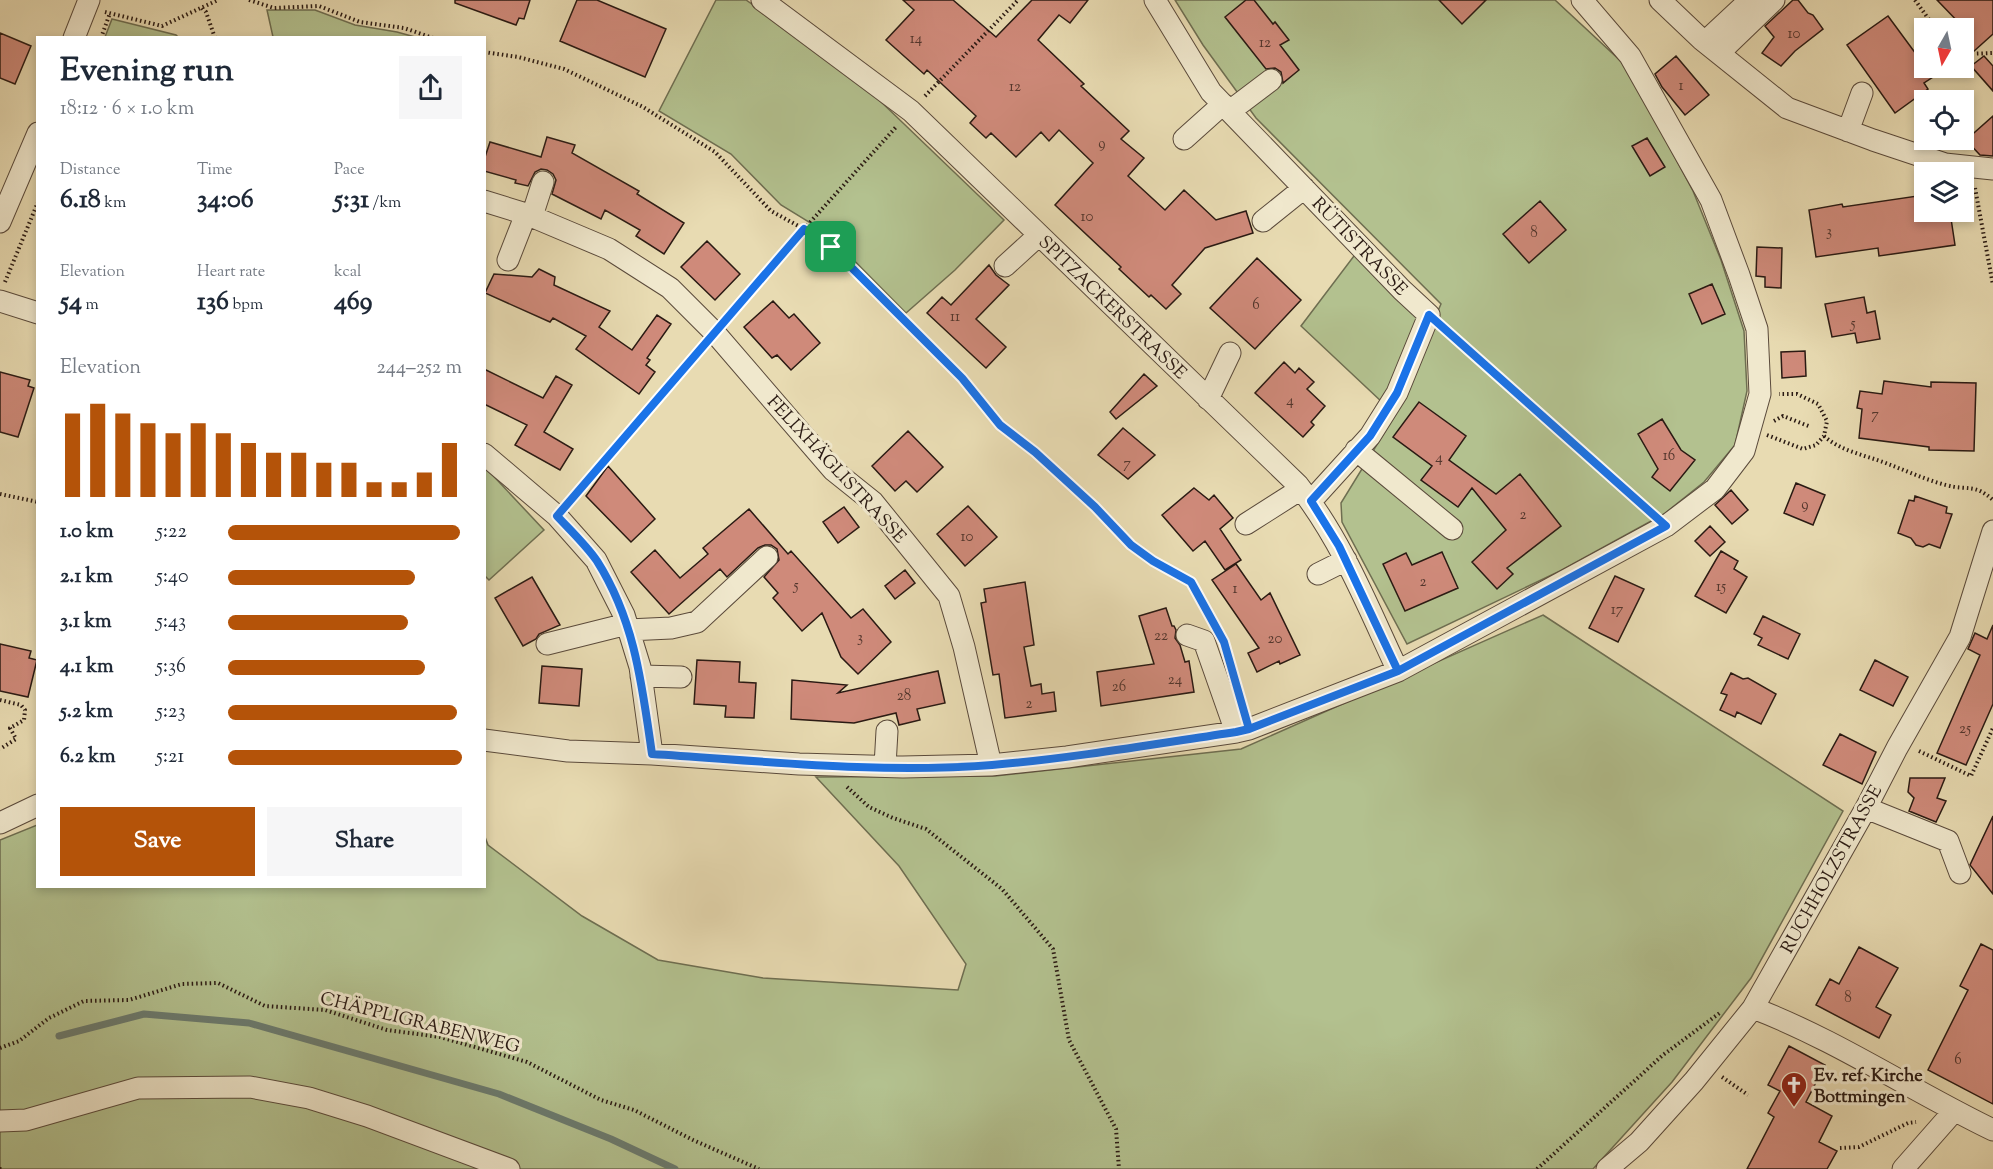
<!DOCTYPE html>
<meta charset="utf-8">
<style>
:root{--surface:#fff;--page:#f6f6f7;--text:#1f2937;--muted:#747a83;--accent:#b45309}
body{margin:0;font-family:"Sorts Mill Goudy",serif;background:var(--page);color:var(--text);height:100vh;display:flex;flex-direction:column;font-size:22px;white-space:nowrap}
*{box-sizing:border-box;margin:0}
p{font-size:20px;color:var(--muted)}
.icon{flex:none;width:33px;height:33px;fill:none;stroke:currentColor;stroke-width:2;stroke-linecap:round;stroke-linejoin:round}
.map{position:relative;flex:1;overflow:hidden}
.details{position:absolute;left:36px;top:36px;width:450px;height:852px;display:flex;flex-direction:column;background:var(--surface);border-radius:0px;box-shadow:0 3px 9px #0003}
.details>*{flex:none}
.needle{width:39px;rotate:189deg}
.controls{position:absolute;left:1914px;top:18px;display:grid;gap:12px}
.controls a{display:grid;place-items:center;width:60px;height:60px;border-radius:0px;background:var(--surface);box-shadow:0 3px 9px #0003;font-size:30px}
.pin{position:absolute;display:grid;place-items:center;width:51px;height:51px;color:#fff;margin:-26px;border-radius:12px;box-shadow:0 3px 9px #0006}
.round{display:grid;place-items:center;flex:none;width:63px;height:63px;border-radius:0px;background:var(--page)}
.headline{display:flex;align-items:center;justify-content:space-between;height:102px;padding:0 24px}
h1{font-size:33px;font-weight:800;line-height:45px}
.metrics{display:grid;grid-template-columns:repeat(3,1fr);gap:9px;height:102px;padding:6px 24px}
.metrics div{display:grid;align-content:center}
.metrics b{font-size:26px;font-weight:800}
.metrics small{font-size:16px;font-weight:400}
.metrics p{font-size:16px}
.chart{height:168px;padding:12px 24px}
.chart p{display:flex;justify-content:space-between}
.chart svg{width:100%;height:108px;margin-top:6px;stroke:var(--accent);stroke-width:6}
.cta{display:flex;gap:12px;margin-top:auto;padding:12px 24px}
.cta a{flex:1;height:69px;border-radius:0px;background:var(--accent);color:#fff;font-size:24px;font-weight:800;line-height:69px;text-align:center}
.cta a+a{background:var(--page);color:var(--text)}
ul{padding:0 24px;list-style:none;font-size:20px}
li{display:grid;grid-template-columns:96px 72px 1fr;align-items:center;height:45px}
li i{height:15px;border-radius:8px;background:var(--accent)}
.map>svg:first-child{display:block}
</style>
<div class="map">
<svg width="1993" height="1169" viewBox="0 0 1993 1169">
<rect width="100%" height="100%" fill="#e8dbb2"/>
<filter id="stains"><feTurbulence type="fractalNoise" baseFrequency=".00333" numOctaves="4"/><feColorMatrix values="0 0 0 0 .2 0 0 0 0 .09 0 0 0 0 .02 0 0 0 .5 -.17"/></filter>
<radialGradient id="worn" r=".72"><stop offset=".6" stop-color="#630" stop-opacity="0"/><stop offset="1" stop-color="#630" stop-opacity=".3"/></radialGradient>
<path fill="#b3c18f" stroke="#6e6e51" stroke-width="1.5" d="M716,0h30l106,74 152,146 -49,50 -49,43 -79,-80 -46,-28 -50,-51 -72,-43z
M1175,0h380l71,66 67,125 28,69 23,71 3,60 -12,54 -31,37 -40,32 -104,57 -153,73 -65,-122 -1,-19 45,-73 55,-126 -185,-186 -53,-73z
M267,10h48l40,15 42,7 18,5h-142z
M112,19l64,16 2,2h-73z
M1357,252l64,65 -38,86 -82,-77z
M484,466l60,64 -55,50 -5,-5z
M1543,615l300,196 -92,167 -79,104 -79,87h-1593v-329l37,-15 1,61h446l1,-49 3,8 94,71 76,44 105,18 195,12 8,-26 -67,-98 -83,-89 179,-1 246,-27z"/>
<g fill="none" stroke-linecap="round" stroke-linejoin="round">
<path stroke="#6b7b6f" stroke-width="7" d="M59,1036l85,-22 105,9 250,71 112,45 64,30"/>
</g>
<path fill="#cf8a7a" stroke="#2a1a13" stroke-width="1.5" d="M455,0h75l-6,19 -5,-1 -3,7 -61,-22z
M577,0h20l69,29 -21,48 -85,-36z
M903,0h50l43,37 36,-37h56l-18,23 -11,-8 -21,25 46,44 -3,2 48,45 -8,8 23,19 -16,18 37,34 19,-20 32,30 30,-9 7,22 -48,15 -33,37 9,9 -15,15 -15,-14 -2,2 -30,-28 2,-2 -66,-62 38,-42 -34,-33 -10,11 -8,-9 -25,25 -25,-24 -5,5 -16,-15 6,-7 -49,-46 -3,4 -38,-34 28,-30z
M1246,0h8l19,24 2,-2 14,18 -9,5 19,25 -16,13 -2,-11 -6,-4 -9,1 -41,-52z
M1439,0h47l-24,24z
M1793,0h5l10,13 5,2 10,14 -28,22 -14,15 -19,-13 12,-16 -9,-11z
M1937,0h56v34l-20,18 -9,-11v-13z
M1888,16l45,61 -9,6 4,6 -33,24 -48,-68z
M0,33l31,13 -16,38 -15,-6z
M1676,56l33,39 -24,20 -23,-28 -7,-13z
M1984,56l9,10v25l-22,-25z
M1993,116v40l-13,-1 -14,-15z
M547,137l28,8 -3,8 67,38 -2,3 47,29 -20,31 -28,-18 4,-6 -35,-20 -4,9 -49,-25 4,-14 -3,-6 -6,-4 -6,-1 -6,3 -7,14 -13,-3 1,-3 -32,-9v-11l6,-18 51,15z
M1647,138l18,29 -15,9 -18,-30z
M1924,195v17h26l5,33 -76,11 -1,-8 -62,9 -7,-47 33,-6 1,3z
M1540,201l26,29 -37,33 -26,-29z
M707,241l33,33 -25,26 -34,-33z
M1757,247l25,1 -1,40 -16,-1v-10l-9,-1z
M1257,258l44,42 -46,49 -45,-41z
M989,265l7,10 13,10 -33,34 30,28 -20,21 -59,-55 15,-16 9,8z
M539,269l16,8 -1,8 56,26 -11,16 33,23 25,-35 14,9 -24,34 3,2 -4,5 9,7 -16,22 -63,-45 10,-13 -33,-18 -3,4 -65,-29 9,-19 38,3z
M1712,284l13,30 -23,10 -13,-30z
M1864,297l3,16 8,-2 5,28 -23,4 -2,-10 -23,4 -7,-33z
M773,301l16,17 5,-4 26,29 -29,27 -14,-15 -5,3 -28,-31z
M1805,351l1,25 -24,2 -1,-26z
M1284,362l11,11 4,-5 15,14 -7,7 18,17 -14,16 3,3 -11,12 -48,-44z
M484,369l59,29 13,-22 16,9 -28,47 29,17 -13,21 -45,-25 12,-20 -43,-21z
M0,372l30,8 -2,6 6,2 -16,49 -18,-5z
M1144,374l13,12 -41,33 -6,-7z
M1884,381l47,6v-5l45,1 -2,68 -45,-1v-3l-70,-9 3,-29 -5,-1 3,-17 22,3z
M1419,402l47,34 -17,24 47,34 24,-20 41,52 -54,42 6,6 -16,15 -25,-27 34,-32 -34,-42 -14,19 -37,-27 11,-14 -39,-29z
M1662,419l19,31 14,10 -25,31 -18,-14 6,-8 -20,-35z
M1123,428l32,27 -27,24 -30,-24z
M908,431l35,36 -26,25 -11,-11 -11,10 -23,-25z
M608,466l47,53 -24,23 -45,-46z
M1796,483l29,12 -12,30 -29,-12z
M1194,488l15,12 5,-5 19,23 -13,11 21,31 -16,10 -20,-29 -12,10 -31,-36z
M1731,490l17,20 -16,14 -17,-19z
M1915,496l32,11 -1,6 6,1 -12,34 -11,-4 -6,3 -7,-2 -5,-7 -13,-5 11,-33 5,1z
M968,506l29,31 -32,29 -28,-32z
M844,507l15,20 -21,16 -15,-21z
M749,509l39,45 3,-3 60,67 12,-9 28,33 -33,32 -17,-17 -19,-44 -20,18 -29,-33 5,-5 -14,-16 15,-17 -2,-11 -6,-4h-6l-7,3 -31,29 -7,-8 -51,45 -38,-42 24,-22 25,28 28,-24 -5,-6z
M1710,526l15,16 -15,14 -15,-15z
M1721,551l17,10 -4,8 13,8 -21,36 -31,-17z
M1442,552l16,36 -53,23 -22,-47 23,-11 6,12z
M1236,564l25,36 9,-7 30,62 -20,9 -1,-3 -22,11 -9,-19 11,-5 -47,-68z
M905,570l10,13 -20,16 -10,-13z
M1615,576l29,13 -26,53 -29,-14z
M532,577l28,48 -21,9 -3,5 -13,7 -28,-48z
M1025,582l9,63 -10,2 7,39 10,-2 1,10 12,-2 2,19 -51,7 -6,-44 -6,1 -12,-72 5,-1 -2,-13z
M1166,608l6,18h2l2,4 -1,8 5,7 5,17 4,-1 5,31 -93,14 -4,-34 57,-8 -15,-48z
M1763,616l37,18 -12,25 -30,-14 4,-7 -8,-4z
M1993,625v79l-27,61 -29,-12 43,-98 -12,-6 7,-16 12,6z
M0,644l31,7 -2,7 8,2 -9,37 -28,-6z
M697,660l43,2 -1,20 17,1 -2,35 -29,-1 1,-11 -32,-2z
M1875,660l33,17 -15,29 -33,-16z
M542,666l40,3 -3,37 -40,-3z
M938,671l7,32 -28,6 3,11 -21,5 -3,-12 -42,10 -63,-4 1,-39 55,5 -9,8z
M1731,673l12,6 5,-1 28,16 -15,30 -24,-12 -2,5 -15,-7 7,-15 -6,-2z
M1840,734l36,18 -14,32 -39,-19z
M1910,778h35l-8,20 9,3 -10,21 -27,-11 5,-13 -6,-6z
M1993,816v78l-23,-29z
M1981,944l12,6v154l-65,-34 40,-80 -8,-4z
M1859,947l39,21 -22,39 15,8 -12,23 -63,-33 14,-26 9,5z
M1789,1046l36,19 -19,37 26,14 -13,26 18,9 -10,18h-80l27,-52 -6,-4 12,-22 -12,-6z"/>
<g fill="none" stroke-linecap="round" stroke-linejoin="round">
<g stroke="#5a4a3b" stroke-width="23">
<path id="minor" d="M762,0l149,111 387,374c44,56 70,122 100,186
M1155,0l56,92 191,198 27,25 -32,78 -27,43 -59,65
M1660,0l41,39 86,69 86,32 72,24 48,5
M74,38l15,-38
M1705,42l45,-42
M1719,53l55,-53
M1230,111l41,-31
M1848,131l14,-38
M1184,139l39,-35
M484,201l42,13 83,35 61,39 45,45 118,137 40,32 76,94 15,51 27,118
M532,216l11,-34
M1263,221l41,-33
M0,222l38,-89
M508,260l18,-46
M1005,266l34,-31
M0,301l38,12
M1208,399l22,-46
M1356,450l96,79
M484,454l73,62 39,44 28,55 16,52 12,87
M1246,524l55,-35
M1318,574l28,-14
M628,630l43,-2 26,-6 70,-65
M1187,635l17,6 32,91
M547,644l80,-20
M641,676l40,1
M484,740l84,11 84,3 147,10 104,3 88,-2 76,-8 169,-25 13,-3 149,-58 268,-145 49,-37 29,-38 16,-57 -3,-65 -18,-54 -28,-75 -81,-144 -48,-56
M885,766l2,-35
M1866,808l82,33 12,32
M0,823l38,-18
M1753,1008c84,32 159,83 240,122
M0,1121l26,-1 112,-32 112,-1 59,11 58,18 142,53
M1607,1169l32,-27 55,-61 59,-73 113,-200 31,-60 63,-111 33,-106
M1903,1169l51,-58"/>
</g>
<path stroke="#2a1a13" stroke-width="4" stroke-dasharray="1.5 3" stroke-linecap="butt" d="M249,0l25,8 45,-2 41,16 44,6 29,10
M1915,0l20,28
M202,8l4,4 9,26
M105,12l57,14 56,-26
M101,38l9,-25
M484,52l34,5 46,12 79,38 72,45 56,59 33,18 27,18 131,131 38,47 35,27 60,55 36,38 22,16 38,21 24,41
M1964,52l3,2 26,-1
M925,96l93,-96
M1975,188l18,97
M5,282l33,-80
M728,318l76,-89 93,-103
M1445,329l205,183
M1774,421l9,-5 28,11
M1767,435l36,14 13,-4 8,-9 3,-15 -9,-17 -21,-10h-18
M1824,436c18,16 42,19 64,28 19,7 38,16 58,21 22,6 28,-2 47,15
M0,494l38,8
M569,502l132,-153
M0,700l21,5 4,5 -1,10 -14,8 6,11 -16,10
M1919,751l52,25 22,-48
M847,787l22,20 24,11 33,11 76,60 51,60 16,91 47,89 3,40
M0,1048l19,-7 30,-23 35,-17 45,-1 53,-16 36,-1 47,23 60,4 62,20 53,7 87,25 74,38 33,10 59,30 66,29
M1722,1077l26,18
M1840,1148l19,-1 49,-24 8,-1
M0,1169h4
M1537,1169l126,-114 58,-43"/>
<use href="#minor" stroke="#f0e8cd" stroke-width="21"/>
</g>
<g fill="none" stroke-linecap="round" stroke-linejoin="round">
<g stroke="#fff" stroke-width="12">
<path id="route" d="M831,247l-27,-18 -247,287c13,14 29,29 40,45 38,60 45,124 55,193 111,7 229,20 340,11 82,-7 163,-21 244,-33l13,-3 149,-58 268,-145 -237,-211 -32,78 -27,43 -59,65 28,45 59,125 -149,58 -25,-87 -33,-60 -38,-21 -22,-16 -36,-38 -60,-55 -35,-27 -38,-47 -131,-131"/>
</g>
<use href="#route" stroke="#1a73e8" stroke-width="8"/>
</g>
<defs>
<g id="church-pin" transform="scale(1.35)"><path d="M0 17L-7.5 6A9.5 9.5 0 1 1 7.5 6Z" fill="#8f2418" stroke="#f0e8cd"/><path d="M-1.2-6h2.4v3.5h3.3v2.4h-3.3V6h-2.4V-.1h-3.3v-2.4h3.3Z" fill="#fff"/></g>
</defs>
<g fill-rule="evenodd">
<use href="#church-pin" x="1794" y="1085"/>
</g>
<g text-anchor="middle" stroke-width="6" stroke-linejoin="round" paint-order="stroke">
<g font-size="15" fill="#53362d">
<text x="1794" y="38">10</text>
<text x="916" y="43">14</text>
<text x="1265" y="47">12</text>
<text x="1681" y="90">1</text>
<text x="1015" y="91">12</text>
<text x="1102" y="148">9</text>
<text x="1087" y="221">10</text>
<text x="1829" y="236">3</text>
<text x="1534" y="237">8</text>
<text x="1256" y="309">6</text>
<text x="955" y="321">11</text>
<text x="1853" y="328">5</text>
<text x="1290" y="405">4</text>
<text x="1875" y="419">7</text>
<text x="1669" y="460">16</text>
<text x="1439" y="462">4</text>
<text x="1127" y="468">7</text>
<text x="1805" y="509">9</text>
<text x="1523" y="519">2</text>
<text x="967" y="541">10</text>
<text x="1423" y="586">2</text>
<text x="796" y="590">5</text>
<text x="1721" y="591">15</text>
<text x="1235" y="593">1</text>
<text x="1617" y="614">17</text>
<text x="1161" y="640">22</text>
<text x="860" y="642">3</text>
<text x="1275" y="643">20</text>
<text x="1175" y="684">24</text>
<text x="1119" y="691">26</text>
<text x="904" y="700">28</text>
<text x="1029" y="708">2</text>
<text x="1965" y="733">25</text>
<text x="1848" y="1002">8</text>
<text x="1958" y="1064">6</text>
</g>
<g font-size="18" fill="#2a1a13" stroke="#f0e8cd">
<text transform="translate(1360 246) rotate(46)" y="6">RÜTISTRASSE</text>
<text transform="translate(1113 307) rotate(44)" y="6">SPITZACKERSTRASSE</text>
<text transform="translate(837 469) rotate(47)" y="6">FELIXHÄGLISTRASSE</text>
<text transform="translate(1831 869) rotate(-61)" y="6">RUCHHOLZSTRASSE</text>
<text transform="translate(420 1022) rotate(14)" y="6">CHÄPPLIGRABENWEG</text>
</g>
<g font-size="18" font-weight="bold" fill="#2a1a13" stroke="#f0e8cd" text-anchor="start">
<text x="1814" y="1081">Ev. ref. Kirche<tspan x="1814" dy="21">Bottmingen</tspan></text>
</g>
</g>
<rect width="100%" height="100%" filter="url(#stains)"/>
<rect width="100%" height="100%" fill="url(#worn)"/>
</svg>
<div class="controls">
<a><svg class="needle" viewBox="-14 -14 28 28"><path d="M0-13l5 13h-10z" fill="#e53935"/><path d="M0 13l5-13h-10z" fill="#747a83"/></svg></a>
<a><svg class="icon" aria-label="locate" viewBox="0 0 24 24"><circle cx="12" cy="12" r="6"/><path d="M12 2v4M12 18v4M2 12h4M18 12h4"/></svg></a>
<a><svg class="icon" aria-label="layers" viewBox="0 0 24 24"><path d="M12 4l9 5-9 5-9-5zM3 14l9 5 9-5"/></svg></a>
</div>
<div class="pin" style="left:831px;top:247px;background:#1e9e55"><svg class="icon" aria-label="arrive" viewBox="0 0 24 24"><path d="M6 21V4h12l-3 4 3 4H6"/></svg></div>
<section class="details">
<div class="headline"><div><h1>Evening run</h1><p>18:12 · 6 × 1.0 km</p></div><a class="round"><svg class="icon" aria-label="share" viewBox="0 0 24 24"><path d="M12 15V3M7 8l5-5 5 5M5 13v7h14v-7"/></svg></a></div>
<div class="metrics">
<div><p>Distance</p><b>6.18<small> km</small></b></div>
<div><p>Time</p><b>34:06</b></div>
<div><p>Pace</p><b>5:31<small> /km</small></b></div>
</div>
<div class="metrics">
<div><p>Elevation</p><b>54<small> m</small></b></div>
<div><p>Heart rate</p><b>136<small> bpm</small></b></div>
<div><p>kcal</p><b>469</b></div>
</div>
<div class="chart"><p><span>Elevation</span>244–252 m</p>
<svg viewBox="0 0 160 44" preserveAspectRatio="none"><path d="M5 44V10M15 44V6M25 44V10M35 44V14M45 44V18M55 44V14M65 44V18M75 44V22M85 44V26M95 44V26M105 44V30M115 44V30M125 44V38M135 44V38M145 44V34M155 44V22"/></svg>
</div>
<ul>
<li><b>1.0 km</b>5:22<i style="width:99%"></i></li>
<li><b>2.1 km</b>5:40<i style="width:80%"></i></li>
<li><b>3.1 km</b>5:43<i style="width:77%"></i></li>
<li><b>4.1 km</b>5:36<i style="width:84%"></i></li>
<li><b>5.2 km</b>5:23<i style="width:98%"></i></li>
<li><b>6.2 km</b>5:21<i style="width:100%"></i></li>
</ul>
<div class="cta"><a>Save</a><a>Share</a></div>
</section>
</div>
